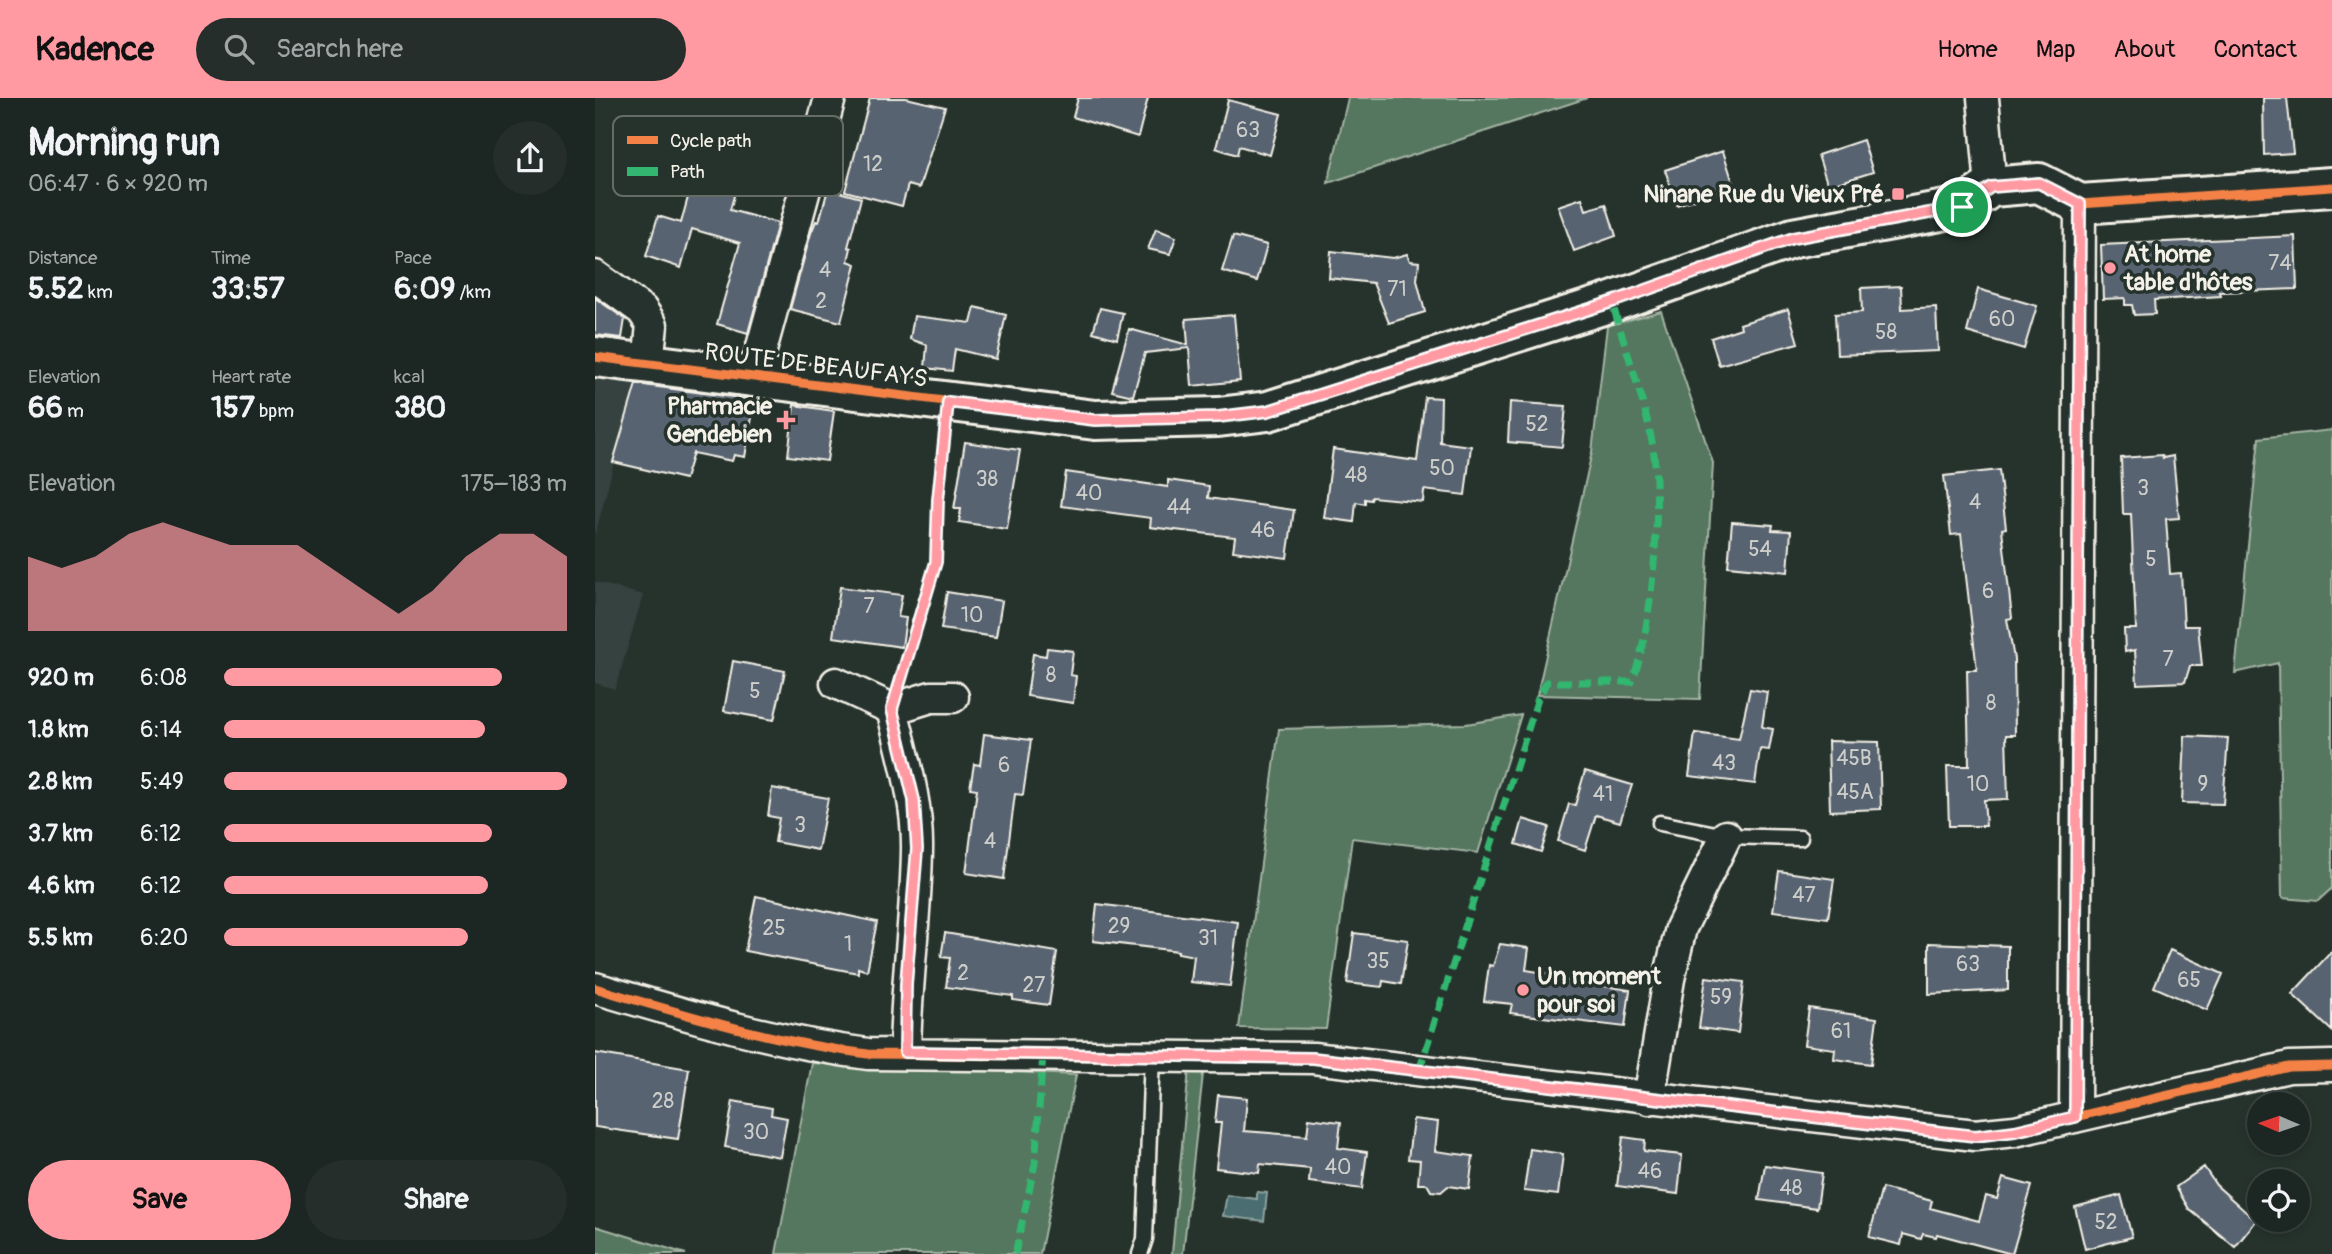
<!DOCTYPE html>
<meta charset="utf-8">
<style>
:root{--surface:#1c2622;--page:#252e2a;--text:#f1f3f6;--muted:#a0a5a5;--line:#3a4340;--accent:#ff9aa2}
body{margin:0;font-family:Pangolin,sans-serif;background:var(--page);color:var(--text);height:100vh;display:flex;flex-direction:column;font-size:26px;white-space:nowrap}
*{box-sizing:border-box;margin:0}
p{font-size:23px;color:var(--muted)}
.icon{flex:none;width:38px;height:38px;fill:none;stroke:currentColor;stroke-width:2;stroke-linecap:round;stroke-linejoin:round}
.map{position:relative;flex:1;overflow:hidden}
.panel{display:flex;flex-direction:column;background:var(--surface);width:595px}
.panel>*{flex:none}
.needle{width:46px;rotate:272deg}
.controls{position:absolute;left:1652px;top:994px;display:grid;gap:14px}
.controls a{display:grid;place-items:center;width:63px;height:63px;border-radius:50%;background:var(--surface);box-shadow:0 4px 10px #0003,0 0 0 2px var(--line);font-size:35px}
.pin{position:absolute;display:grid;place-items:center;width:60px;height:60px;color:#fff;margin:-30px;border:4px solid #fff;border-radius:50%;box-shadow:0 2px 7px #0007}
.round{display:grid;place-items:center;flex:none;width:74px;height:74px;border-radius:37px;background:var(--page)}
.overview{display:flex;align-items:center;justify-content:space-between;height:119px;padding:0 28px}
h1{font-size:38px;font-weight:700;line-height:52px}
.figures{display:grid;grid-template-columns:repeat(3,1fr);gap:10px;height:119px;padding:7px 28px}
.figures div{display:grid;align-content:center}
.figures b{font-size:30px;font-weight:700}
.figures small{font-size:19px;font-weight:400}
.figures p{font-size:19px}
.chart{height:196px;padding:14px 28px}
.chart p{display:flex;justify-content:space-between}
.chart svg{width:100%;height:126px;margin-top:7px;fill:var(--accent);opacity:.7}
.cta{display:flex;gap:14px;margin-top:auto;padding:14px 28px}
.cta a{flex:1;height:80px;border-radius:42px;background:var(--accent);color:#111;font-size:28px;font-weight:700;line-height:80px;text-align:center}
.cta a+a{background:var(--page);color:var(--text)}
ul{padding:0 28px;list-style:none;font-size:23px}
li{display:grid;grid-template-columns:112px 84px 1fr;align-items:center;height:52px}
li i{height:18px;border-radius:9px;background:var(--accent)}
header{display:flex;align-items:center;gap:42px;box-sizing:border-box;height:98px;padding:0 35px;background:var(--accent);color:#111}
header strong{font-size:33px}
nav{display:flex;gap:38px;margin-inline-start:auto;font-size:24px}
.search{width:490px;height:63px;background:var(--page);display:flex;align-items:center;gap:18px;box-sizing:border-box;padding:0 24px;border-radius:38px;color:var(--muted);font-size:26px}
main{display:flex;flex:1;min-height:0}
.map>svg:first-child{display:block}
</style>
<header>
<strong>Kadence</strong>
<div class="search"><svg class="icon" aria-label="search" viewBox="0 0 24 24"><circle cx="10" cy="10" r="6"/><path d="M15 15l6 6"/></svg>Search here</div>
<nav><a>Home</a><a>Map</a><a>About</a><a>Contact</a></nav>
</header>
<main>
<section class="panel">
<div class="overview"><div><h1>Morning run</h1><p>06:47 · 6 × 920 m</p></div><a class="round"><svg class="icon" aria-label="share" viewBox="0 0 24 24"><path d="M12 15V3M7 8l5-5 5 5M5 13v7h14v-7"/></svg></a></div>
<div class="figures">
<div><p>Distance</p><b>5.52<small> km</small></b></div>
<div><p>Time</p><b>33:57</b></div>
<div><p>Pace</p><b>6:09<small> /km</small></b></div>
</div>
<div class="figures">
<div><p>Elevation</p><b>66<small> m</small></b></div>
<div><p>Heart rate</p><b>157<small> bpm</small></b></div>
<div><p>kcal</p><b>380</b></div>
</div>
<div class="chart"><p><span>Elevation</span>175–183 m</p>
<svg viewBox="0 0 160 44" preserveAspectRatio="none"><path d="M0 44V18L10 22L20 18L30 10L40 6L50 10L60 14L70 14L80 14L90 22L100 30L110 38L120 30L130 18L140 10L150 10L160 18V44z"/></svg>
</div>
<ul>
<li><b>920 m</b>6:08<i style="width:81%"></i></li>
<li><b>1.8 km</b>6:14<i style="width:76%"></i></li>
<li><b>2.8 km</b>5:49<i style="width:100%"></i></li>
<li><b>3.7 km</b>6:12<i style="width:78%"></i></li>
<li><b>4.6 km</b>6:12<i style="width:77%"></i></li>
<li><b>5.5 km</b>6:20<i style="width:71%"></i></li>
</ul>
<div class="cta"><a>Save</a><a>Share</a></div>
</section>
<div class="map">
<svg width="1737" height="1156" viewBox="0 0 1737 1156">
<rect width="100%" height="100%" fill="#26332d"/>
<filter id="ink" filterUnits="userSpaceOnUse"><feTurbulence type="fractalNoise" baseFrequency=".0143" numOctaves="2"/><feDisplacementMap in="SourceGraphic" scale="14" xChannelSelector="R" yChannelSelector="G"/><feConvolveMatrix kernelMatrix="1 2 1 2 8 2 1 2 1" color-interpolation-filters="sRGB"/></filter>
<g filter="url(#ink)">
<path fill="#354241" d="M0,277l40,7 -40,154z
M0,484l48,13 -28,94 -20,-6z"/>
<path fill="#55765f" stroke="#a4b4a4" stroke-width="2" d="M753,0h239l-259,85z
M1066,213l52,152 -13,236 -163,-4 55,-243 15,-126z
M1737,332v458l-14,13 -36,-3 -4,-235 -43,10 24,-235z
M926,617l-43,138 -126,-15 -26,191 -87,-1 40,-299 187,-5z
M217,965l264,12 -36,179h-264z
M609,967l-21,189h-11l17,-185z
M0,1128l91,28h-91z"/>
<path fill="#4a6d70" stroke="#8ea2a0" stroke-width="2" d="M662,1094l10,1 -3,28 -41,-5 4,-21 30,4z"/>
<path fill="#586471" stroke="#f4f1e8" stroke-width="2" d="M275,0h36l39,9 -26,81 -11,-3 -6,21 -57,-15z
M483,0h70l-10,39 -65,-20z
M1668,0h24l6,55 -29,2z
M633,2l53,14 -11,41 -31,-9 -2,9 -21,-7z
M99,26l49,11 -6,23 7,3 -14,49 48,13 -30,110 -31,-9 23,-81 -48,-14 -11,39 -35,-12 12,-40 23,7 19,-70 -14,-4z
M1268,42l10,32 -45,14 -10,-31z
M1128,53l11,35 -57,19 -12,-35z
M233,91l33,9 -13,49 3,1 -3,13 8,3 -15,58 -51,-13 21,-76 5,-12 3,1z
M987,100l4,12 20,-6 10,32 -42,15 -16,-45z
M561,131l20,8 -6,17 -22,-5z
M638,138l34,9 -10,36 -35,-10z
M1700,138l2,53 -77,3 1,4 -67,4 1,14 -21,1 -2,-10h-7v-7l-22,1 -2,-54z
M736,153l62,7 14,-4 3,7 9,1 -2,18 8,32 -36,11 -16,-40 -44,-5z
M1306,188l1,23 34,-2 2,44 -101,4 -2,-41 27,-2 -1,-24z
M1383,191l59,17 -13,43 -57,-17z
M0,200l30,21 -3,19 -27,-3z
M380,209l31,8 -10,44 -41,-10 -3,22 -27,-3 2,-23 -17,-6 4,-23 57,7z
M505,210l23,5 -6,26 -24,-7z
M1193,211l10,34 -79,22 -8,-27 30,-10 -1,-4z
M639,217l6,66 -48,5 -3,-38 -44,5 -12,43 -21,-5 17,-62 59,16 -2,-26z
M41,286l119,16 -10,57 -11,-2 -2,6 -39,-8 -8,26 -72,-17z
M830,299l16,1 -1,44 31,4 -6,49 -41,-5 -1,12 -51,-5 -1,3 -6,-1v5l-9,-2 -2,20 -30,-4 9,-69 84,12z
M915,304l56,4 -4,41 -54,-5z
M199,307l40,6 -7,50 -39,-5z
M370,344l55,8 -13,79 -48,-7 2,-13h-7z
M1567,357l1,3 10,-2 6,62 -13,1 4,55 11,-1 3,53h14l4,40h-12l-5,16 -48,2 -2,-34 -10,2 -1,-23h12l-5,-115h-8l-2,-56z
M1404,372l7,58 -4,1 10,89 -5,1 7,40 1,76h-9l2,64 -24,1 2,26h-37l-2,-60h22l-2,-96h10l-16,-136 -10,1 -7,-59z
M471,374l102,15v-7l41,6 -1,12 86,12 -7,48 -54,-7 2,-14 -85,-10 1,-9 -90,-12z
M1137,424l41,3 -1,5 19,1 -3,41 -60,-6z
M245,489l62,8 -4,22 8,1 -4,29 -69,-10z
M352,494l55,9 -6,36 -55,-8z
M452,550l26,3 -3,24 6,1 -3,27 -46,-7 6,-42 13,2z
M138,563l52,10 -11,49 -50,-9z
M1155,591l17,3 -5,35 11,2 -4,21 -9,-1 -5,35 -66,-8 6,-43 44,6z
M389,636l47,6 -8,55 -8,-1 -11,85 -38,-6 11,-84 -7,-1 4,-24 6,1z
M1590,638l43,2 -5,66 -41,-1z
M1233,643l51,1 2,67 -51,2z
M990,673l47,14 -12,37 -24,-7 -11,35 -27,-9 11,-37 6,1z
M177,690l56,10 -10,52 -43,-8 4,-24 -11,-2z
M928,721l26,8 -8,25 -25,-8z
M1184,773l55,8 -6,39 -55,-7z
M161,798l121,26 -10,49 -9,-3v5l-113,-22z
M502,806l141,18 -8,64 -39,-4 3,-26 -16,-3v-2l-85,-10z
M350,835l112,19 -8,53 -36,-5v-4l-67,-9 4,-29 -9,-1z
M759,835l54,7 -7,44 -18,-3 -1,6 -35,-4z
M1334,845l79,3v44l-79,4z
M905,846l29,4 -3,22 25,4v4l79,12 -5,37 -115,-14 2,-9 -28,-3 5,-36 4,1z
M1575,852l53,24 -16,36 -53,-23z
M1737,853v80l-40,-37z
M1111,879l38,5 -6,51 -39,-5z
M1214,910l68,10 -6,46 -37,-5 1,-10 -31,-4z
M0,955l94,16 -11,70 -83,-12z
M623,997l29,3 -3,33 63,5 2,-18 32,4 -3,26 29,4 -5,37 -53,-7 1,-13 -50,-5 -1,9 -43,-5 5,-45h-6z
M138,1003l39,7 -1,7 16,3 -7,39 -55,-10z
M818,1021l25,3 -3,29 38,5 -4,33 -21,-3 -7,6 -10,-1 -4,-7h-9l2,-24 -12,-1z
M1028,1039l22,3 -1,11 38,4 -4,39 -61,-8z
M935,1051l33,5 -5,41 -34,-4z
M1170,1067l57,8 -5,35 -58,-8z
M1609,1069l12,18 40,36 -21,26 -46,-38 -13,-22z
M1408,1080l29,8 -20,68 -75,-20 -1,3 -13,-3 -2,5 -18,-5 -2,11 -32,-8 13,-49 50,13 -2,7 49,13 7,-25 11,3z
M1526,1097l11,42 -47,12 -10,-42z"/>
<g fill="none" stroke-linecap="round" stroke-linejoin="round">
<g stroke="#f4f1e8" stroke-width="19">
<path id="lane" d="M1065,725l66,13 74,2
M545,1156l5,-15 7,-184"/>
</g>
<g stroke="#f4f1e8" stroke-width="35">
<path id="street" d="M1388,0l8,89
M0,178l47,34 10,15 -4,38
M159,278l76,-278
M241,585l56,26 39,-12h22
M297,611c11,46 26,93 25,141 -1,67 -11,135 -12,202
M0,890c91,27 179,54 273,66l445,4 662,77 40,-4 274,-64 43,-1
M1054,1001l20,-120 12,-51 45,-92
M1480,1019l5,-913"/>
</g>
<g stroke="#f4f1e8" stroke-width="44">
<path id="secondary" d="M0,259l500,63 123,-3 50,-6 344,-109 181,-64 169,-31 29,-20 48,-4 41,21 252,-17"/>
</g>
<path stroke="#f4f1e8" stroke-width="4.5" stroke-dasharray="2 5" stroke-linecap="butt" d="M309,578l32,-114 9,-128"/>
<use href="#lane" stroke="#26332d" stroke-width="14"/>
<use href="#street" stroke="#26332d" stroke-width="30"/>
<use href="#secondary" stroke="#26332d" stroke-width="38"/>
<path stroke="#33b770" stroke-width="7" stroke-dasharray="14 7" stroke-linecap="butt" d="M824,973l119,-373 9,-16h85c21,-54 31,-182 20,-240 -9,-47 -27,-94 -40,-140
M420,1156l20,-90 8,-110"/>
<g stroke="#26332d" stroke-width="13">
<path id="cycleway" d="M0,259l500,63 123,-3 50,-6 344,-109 181,-64 169,-31 29,-20 48,-4 41,21 252,-17
M0,890c91,27 179,54 273,66l445,4 662,77 40,-4 274,-64 43,-1"/>
</g>
<use href="#cycleway" stroke="#f48246" stroke-width="9"/>
</g>
</g>
<g fill="none" stroke-linecap="round" stroke-linejoin="round" filter="url(#ink)">
<g stroke="#fff" stroke-width="14">
<path id="route" d="M1444,85l41,21 -5,913 -60,14 -40,5 -662,-78 -408,-6 1,-68 11,-135 -3,-49 -22,-91 44,-147 2,-62 10,-98 147,18 123,-3 50,-6 344,-109 181,-64 169,-31 29,-20z"/>
</g>
<use href="#route" stroke="#ff9aa2" stroke-width="9"/>
</g>
<g fill="#ff9aa2" stroke="#26332d" stroke-width="2.5">
<rect x="1296" y="89" width="14" height="14" rx="3.5"/>
<circle cx="1515" cy="170" r="7"/>
<path d="M187.5 311.5h7v7h7v7h-7v7h-7v-7h-7v-7h7z"/>
<circle cx="928" cy="892" r="7"/>
</g>
<g text-anchor="middle" stroke-width="7" stroke-linejoin="round" paint-order="stroke">
<g font-size="21" fill="#cdceca">
<text x="653" y="39">63</text>
<text x="278" y="73">12</text>
<text x="1685" y="172">74</text>
<text x="230" y="179">4</text>
<text x="802" y="198">71</text>
<text x="226" y="210">2</text>
<text x="1407" y="228">60</text>
<text x="1291" y="241">58</text>
<text x="942" y="333">52</text>
<text x="847" y="377">50</text>
<text x="761" y="384">48</text>
<text x="392" y="388">38</text>
<text x="1548" y="397">3</text>
<text x="494" y="402">40</text>
<text x="1380" y="411">4</text>
<text x="584" y="416">44</text>
<text x="668" y="439">46</text>
<text x="1165" y="458">54</text>
<text x="1556" y="468">5</text>
<text x="1393" y="500">6</text>
<text x="274" y="515">7</text>
<text x="377" y="524">10</text>
<text x="1573" y="568">7</text>
<text x="456" y="584">8</text>
<text x="160" y="600">5</text>
<text x="1396" y="612">8</text>
<text x="1259" y="667">45B</text>
<text x="1129" y="672">43</text>
<text x="409" y="674">6</text>
<text x="1383" y="693">10</text>
<text x="1608" y="693">9</text>
<text x="1260" y="701">45A</text>
<text x="1008" y="703">41</text>
<text x="205" y="734">3</text>
<text x="395" y="750">4</text>
<text x="1209" y="804">47</text>
<text x="524" y="835">29</text>
<text x="179" y="837">25</text>
<text x="613" y="847">31</text>
<text x="253" y="853">1</text>
<text x="783" y="870">35</text>
<text x="1373" y="873">63</text>
<text x="368" y="882">2</text>
<text x="1594" y="889">65</text>
<text x="439" y="894">27</text>
<text x="1126" y="906">59</text>
<text x="1246" y="940">61</text>
<text x="68" y="1010">28</text>
<text x="161" y="1041">30</text>
<text x="743" y="1076">40</text>
<text x="1055" y="1080">46</text>
<text x="1196" y="1097">48</text>
<text x="1511" y="1131">52</text>
</g>
<g font-size="24" font-weight="bold" fill="#f4f1e8" stroke="#26332d" text-anchor="end">
<text x="1289" y="104">Ninane Rue du Vieux Pré</text>
<text x="1529" y="164" text-anchor="start">At home<tspan x="1529" dy="28">table d'hôtes</tspan></text>
<text x="177" y="316">Pharmacie<tspan x="177" dy="28">Gendebien</tspan></text>
<text x="942" y="886" text-anchor="start">Un moment<tspan x="942" dy="28">pour soi</tspan></text>
</g>
<g font-size="24" fill="#f4f1e8" stroke="#26332d">
<text transform="translate(221 267) rotate(7)" y="8">ROUTE DE BEAUFAYS</text>
</g>
</g>
<rect x="18" y="18" width="230" height="80" rx="10" fill="#26332d" stroke="#646c65" stroke-width="2"/>
<rect x="32" y="38" width="31" height="8" fill="#f48246"/>
<rect x="32" y="69" width="31" height="9" fill="#33b770"/>
<g font-size="19" fill="#f4f1e8">
<text x="75" y="49">Cycle path</text>
<text x="75" y="80">Path</text>
</g>
</svg>
<div class="controls">
<a><svg class="needle" viewBox="-14 -14 28 28"><path d="M0-13l5 13h-10z" fill="#e53935"/><path d="M0 13l5-13h-10z" fill="#a0a5a5"/></svg></a>
<a><svg class="icon" aria-label="locate" viewBox="0 0 24 24"><circle cx="12" cy="12" r="6"/><path d="M12 2v4M12 18v4M2 12h4M18 12h4"/></svg></a>
</div>
<div class="pin" style="left:1367px;top:109px;background:#1e9e55"><svg class="icon" aria-label="arrive" viewBox="0 0 24 24"><path d="M6 21V4h12l-3 4 3 4H6"/></svg></div>
</div>
</main>
